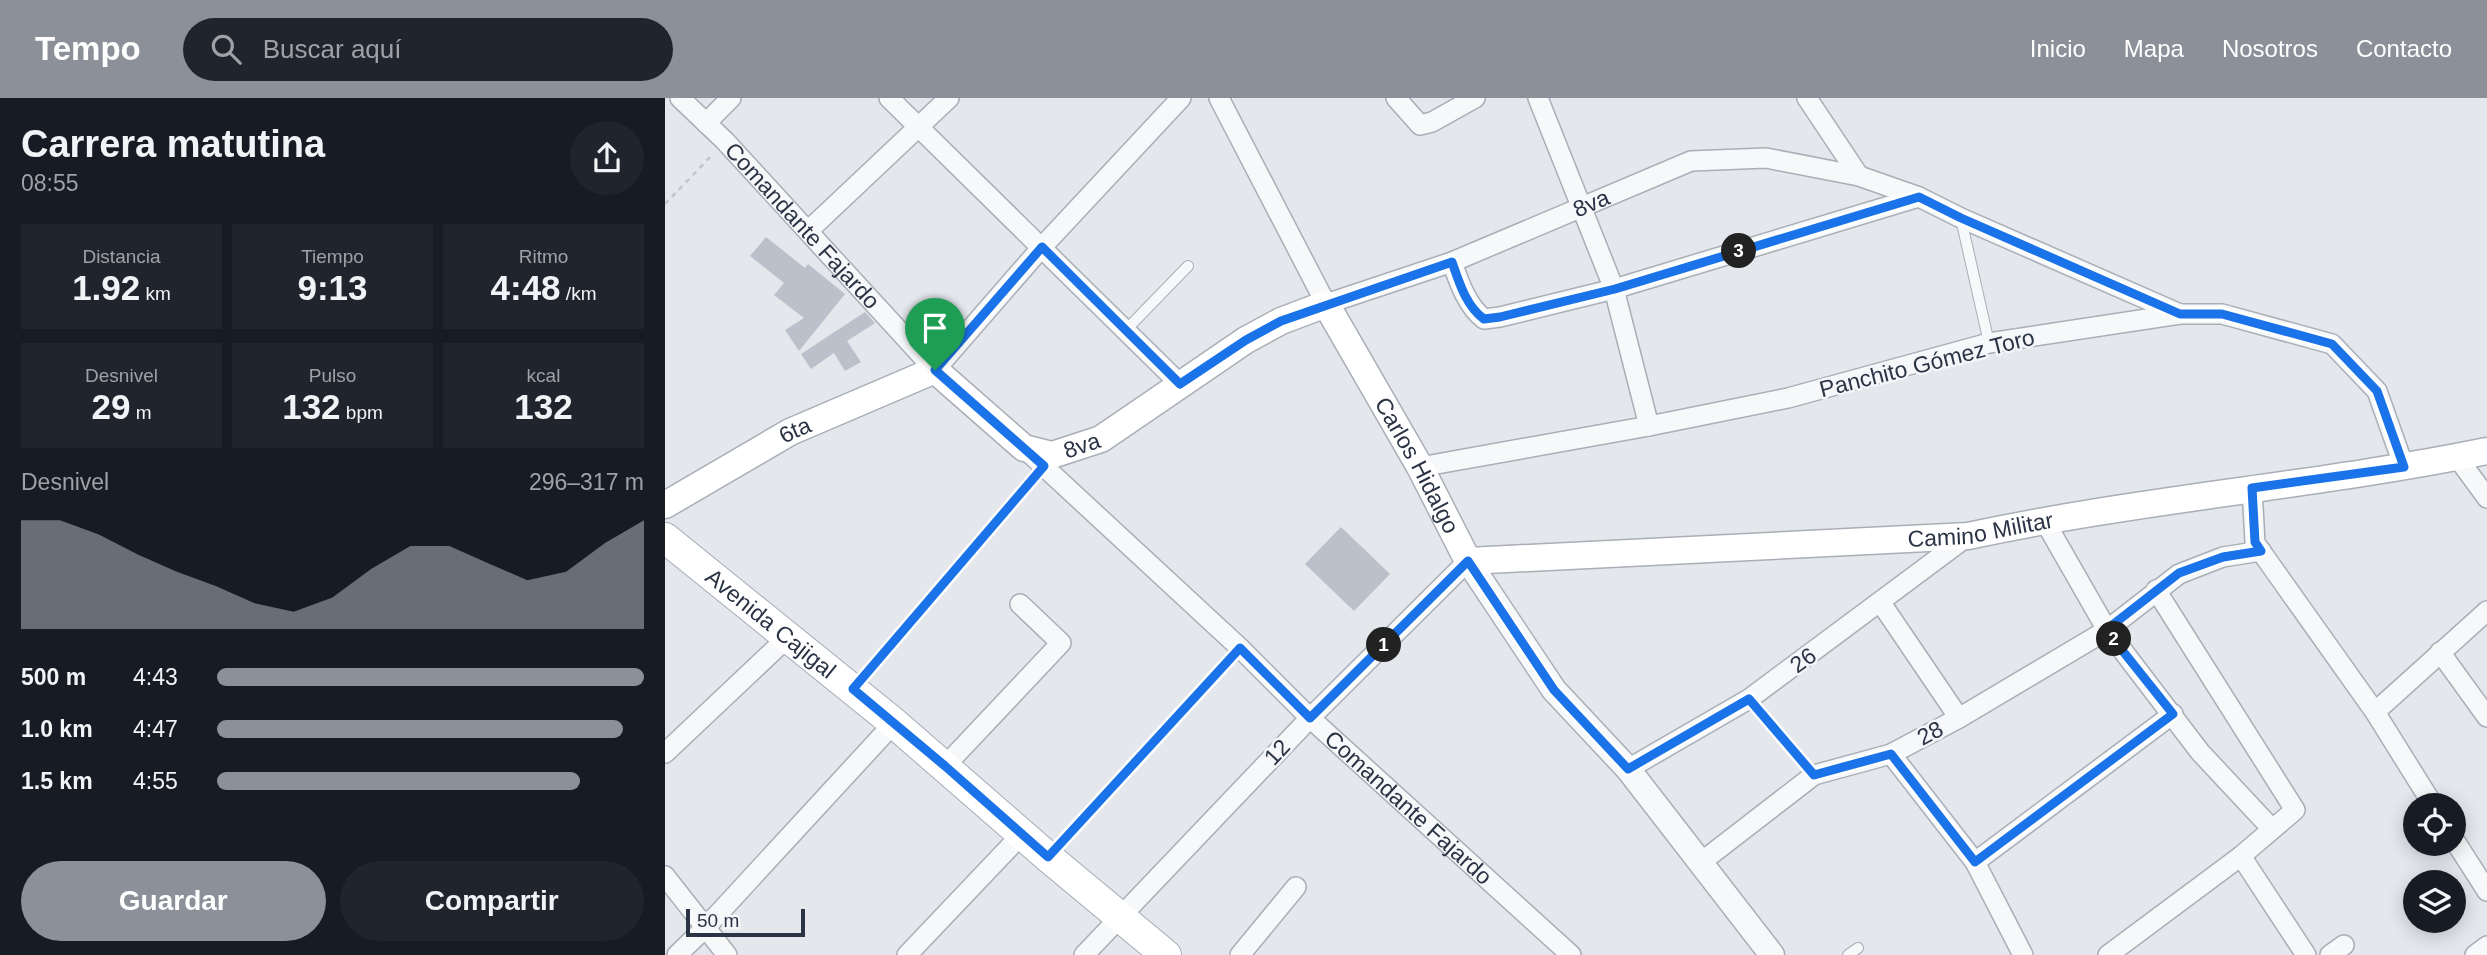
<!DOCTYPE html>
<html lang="es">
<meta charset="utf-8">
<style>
:root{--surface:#171b24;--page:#20242c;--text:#f1f3f6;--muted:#9ea1a6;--accent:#8c9099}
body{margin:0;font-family:Arial,sans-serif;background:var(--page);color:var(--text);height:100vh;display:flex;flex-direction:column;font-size:26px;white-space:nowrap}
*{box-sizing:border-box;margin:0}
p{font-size:23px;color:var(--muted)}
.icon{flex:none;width:38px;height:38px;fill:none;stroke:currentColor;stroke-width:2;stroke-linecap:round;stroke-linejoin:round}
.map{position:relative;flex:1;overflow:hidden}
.side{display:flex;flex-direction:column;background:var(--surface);width:665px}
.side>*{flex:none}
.tools{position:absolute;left:1738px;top:695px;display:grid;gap:14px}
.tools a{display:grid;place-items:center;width:63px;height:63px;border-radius:50%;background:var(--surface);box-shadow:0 4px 18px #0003;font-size:35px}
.scale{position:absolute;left:21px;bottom:18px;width:119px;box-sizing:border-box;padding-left:7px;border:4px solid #2b3445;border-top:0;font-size:19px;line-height:24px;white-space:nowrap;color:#2b3445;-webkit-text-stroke:5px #f4f6f9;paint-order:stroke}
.pin{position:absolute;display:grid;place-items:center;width:60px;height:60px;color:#fff;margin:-72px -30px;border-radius:50% 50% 50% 0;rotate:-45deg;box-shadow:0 0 7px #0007}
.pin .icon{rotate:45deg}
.km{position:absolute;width:35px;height:35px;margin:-18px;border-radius:50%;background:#222;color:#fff;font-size:19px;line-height:35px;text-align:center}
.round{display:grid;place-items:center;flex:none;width:74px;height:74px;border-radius:37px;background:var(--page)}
.headline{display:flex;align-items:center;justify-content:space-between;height:119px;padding:0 21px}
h1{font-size:38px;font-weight:700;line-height:52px}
.stats{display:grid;grid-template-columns:repeat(3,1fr);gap:10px;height:119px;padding:7px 21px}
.stats div{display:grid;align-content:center;border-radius:0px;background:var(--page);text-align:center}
.stats b{font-size:35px;font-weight:700}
.stats small{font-size:19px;font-weight:400}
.stats p{font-size:19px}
.chart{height:196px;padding:14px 21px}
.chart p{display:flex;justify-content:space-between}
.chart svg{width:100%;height:126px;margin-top:7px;fill:var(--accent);opacity:.7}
.button{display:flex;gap:14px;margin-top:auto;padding:14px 21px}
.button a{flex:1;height:80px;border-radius:42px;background:var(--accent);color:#fff;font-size:28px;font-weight:700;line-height:80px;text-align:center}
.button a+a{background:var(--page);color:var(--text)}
ul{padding:0 21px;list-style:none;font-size:23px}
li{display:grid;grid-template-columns:112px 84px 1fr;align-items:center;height:52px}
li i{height:18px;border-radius:9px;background:var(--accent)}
header{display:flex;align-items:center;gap:42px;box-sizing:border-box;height:98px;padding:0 35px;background:var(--accent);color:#fff}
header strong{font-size:33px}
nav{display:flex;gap:38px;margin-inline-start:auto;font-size:24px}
.search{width:490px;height:63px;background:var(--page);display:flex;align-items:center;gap:18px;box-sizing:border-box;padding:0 24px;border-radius:38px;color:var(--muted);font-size:26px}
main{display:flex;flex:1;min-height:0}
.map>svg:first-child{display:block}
</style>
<header>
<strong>Tempo</strong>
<div class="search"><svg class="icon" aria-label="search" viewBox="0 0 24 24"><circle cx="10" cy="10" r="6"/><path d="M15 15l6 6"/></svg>Buscar aquí</div>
<nav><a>Inicio</a><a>Mapa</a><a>Nosotros</a><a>Contacto</a></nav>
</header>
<main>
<section class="side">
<div class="headline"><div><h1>Carrera matutina</h1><p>08:55</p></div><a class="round"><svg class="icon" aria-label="share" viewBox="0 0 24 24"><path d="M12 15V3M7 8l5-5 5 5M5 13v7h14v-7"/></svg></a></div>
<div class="stats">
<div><p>Distancia</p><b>1.92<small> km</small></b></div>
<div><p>Tiempo</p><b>9:13</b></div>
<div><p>Ritmo</p><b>4:48<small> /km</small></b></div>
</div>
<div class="stats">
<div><p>Desnivel</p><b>29<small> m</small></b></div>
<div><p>Pulso</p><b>132<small> bpm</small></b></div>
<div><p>kcal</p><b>132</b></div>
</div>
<div class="chart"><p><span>Desnivel</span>296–317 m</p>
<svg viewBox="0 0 160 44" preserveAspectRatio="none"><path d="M0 44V6L10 6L20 11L30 18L40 24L50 29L60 35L70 38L80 33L90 23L100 15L110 15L120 21L130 27L140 24L150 14L160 6V44z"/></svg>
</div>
<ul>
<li><b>500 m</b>4:43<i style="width:100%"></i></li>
<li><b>1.0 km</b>4:47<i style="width:95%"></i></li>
<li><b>1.5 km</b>4:55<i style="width:85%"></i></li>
</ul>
<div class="button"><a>Guardar</a><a>Compartir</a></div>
</section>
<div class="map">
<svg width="1822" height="857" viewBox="0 0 1822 857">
<rect width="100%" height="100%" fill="#e4e7ec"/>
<path fill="#bbc0ca" d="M101,139l39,31 3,-4 37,30 -46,57 -14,-21 19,-12 -30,-23 10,-12 -34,-27z
M200,214l10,11 -28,18 14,21 -16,9 -11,-18 -23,16 -10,-15z
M676,429l49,47 -36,37 -49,-47z"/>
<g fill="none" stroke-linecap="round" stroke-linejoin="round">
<g stroke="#a9aeb7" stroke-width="12">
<path id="service" d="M1296,121l28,124
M461,232l62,-64
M1084,601l65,76
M1183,857l10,-7"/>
</g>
<g stroke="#a9aeb7" stroke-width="22">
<g id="minor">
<path id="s1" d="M15,0l45,43 210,229 107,-123 139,-149"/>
<path d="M224,0l291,286"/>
<path id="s2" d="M554,0l107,206 126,-42 239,-101 75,-3 93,18 60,21 42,21 219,96"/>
<path d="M731,0l24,27 12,-3 43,-24"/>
<path d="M873,0l76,191 35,137"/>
<path d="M1142,0l52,78"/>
<path d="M41,25l25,-25"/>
<path d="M143,133l141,-133"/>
<path d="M787,164c7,20 15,44 32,57l16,-2 114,-28 305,-92"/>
<path id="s3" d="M360,351l215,199 70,70 261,237"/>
<path d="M1792,359l30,41"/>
<path d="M755,369l229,-41 139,-28 201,-55 191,-29h42l110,30 45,47 27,76"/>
<path d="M1587,390l3,55 120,169 58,93"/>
<path d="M1379,422l63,110 93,122 72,77"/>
<path d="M1216,505l78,115"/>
<path d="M1775,554l47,65"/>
<path d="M1710,614l112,-101"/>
<path d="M0,655l123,-116"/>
<path d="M1226,656l84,108 48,93"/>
<path d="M280,668l116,-123 -41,-39"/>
<path d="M963,671l121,-70 219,-163"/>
<path d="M1788,740l34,53"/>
<path d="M1576,758l65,99"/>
<path d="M1310,764l198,-148"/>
<path d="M1035,765l114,-88 77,-21 68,-36 148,-88 72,-56 44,-17 38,-6"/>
<path d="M0,778l62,79"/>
<path d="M12,857l30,-29 187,-203"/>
<path d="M242,857l115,-121"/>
<path d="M419,857l226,-237 158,-157"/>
<path d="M575,857l56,-68"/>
<path d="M1443,857l133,-99 54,-46 -139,-220"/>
<path d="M1665,857l14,-10"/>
<path d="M1810,857l12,-9"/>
</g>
</g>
<g stroke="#a9aeb7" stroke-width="27">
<path id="tertiary" d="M803,463l86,129 74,79 144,186"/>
</g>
<g stroke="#a9aeb7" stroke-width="29">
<g id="secondary">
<path id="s4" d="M0,407l125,-73 145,-62 89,78 28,7 49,-16 145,-99 35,-19 45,-17 94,163 48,94 500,-25c172,-37 347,-50 519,-85"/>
</g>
</g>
<g stroke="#a3abb8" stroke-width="32">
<g id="primary">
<path id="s5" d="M0,440l229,185 154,134 118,98"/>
</g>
</g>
<path stroke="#c2c5cb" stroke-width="2.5" stroke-dasharray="5 5" stroke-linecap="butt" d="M0,106l48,-50
M201,575l167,-194
M399,741l164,-178"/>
<use href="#service" stroke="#f7f8fa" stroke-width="10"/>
<use href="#minor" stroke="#f7f8fa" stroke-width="19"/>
<use href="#tertiary" stroke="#f7f8fa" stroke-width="24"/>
<use href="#secondary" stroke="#fff" stroke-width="26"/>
<use href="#primary" stroke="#fff" stroke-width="30"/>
</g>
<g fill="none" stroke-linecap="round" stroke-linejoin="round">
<g stroke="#fff" stroke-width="14">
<path id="route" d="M1254,99l42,21 219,96h42l110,30 45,47 27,76 -152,21 3,54 6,9 -38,6 -44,16 -73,57 67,84 -198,148 -84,-108 -77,21 -65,-76 -121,70 -74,-79 -86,-129 -158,157 -70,-70 -192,209 -103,-91 -92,-77 191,-223 -109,-96 107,-123 138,137 66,-44 35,-19 171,-59c7,20 14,44 32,57l16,-2 115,-28z"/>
</g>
<use href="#route" stroke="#1a73e8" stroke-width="9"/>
</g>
<g text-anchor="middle" stroke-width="5" stroke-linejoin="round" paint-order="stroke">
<g font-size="23" fill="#2b3445" stroke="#f4f6f9">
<text dy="8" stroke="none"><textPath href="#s2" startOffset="516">8va</textPath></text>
<text dy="8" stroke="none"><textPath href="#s1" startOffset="177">Comandante Fajardo</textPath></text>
<text transform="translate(1262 265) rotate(-14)" y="8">Panchito Gómez Toro</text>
<text dy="8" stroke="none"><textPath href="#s4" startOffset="150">6ta</textPath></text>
<text dy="8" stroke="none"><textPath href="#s4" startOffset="481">8va</textPath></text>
<text dy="8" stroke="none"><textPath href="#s4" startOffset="950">Carlos Hidalgo</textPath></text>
<text dy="8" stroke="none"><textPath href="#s4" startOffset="1572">Camino Militar</textPath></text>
<text dy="8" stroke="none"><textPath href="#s5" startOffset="136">Avenida Cajigal</textPath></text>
<text transform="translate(1138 562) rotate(-36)" y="8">26</text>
<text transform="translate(1265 635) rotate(-28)" y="8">28</text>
<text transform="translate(612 654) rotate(-47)" y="8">12</text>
<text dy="8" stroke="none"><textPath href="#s3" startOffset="525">Comandante Fajardo</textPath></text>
</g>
</g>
</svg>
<div class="tools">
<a><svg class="icon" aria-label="locate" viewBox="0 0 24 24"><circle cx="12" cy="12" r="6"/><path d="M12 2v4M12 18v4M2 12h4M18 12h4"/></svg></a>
<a><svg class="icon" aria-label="layers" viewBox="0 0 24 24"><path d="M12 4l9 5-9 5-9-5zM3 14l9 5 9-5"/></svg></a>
</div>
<div class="scale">50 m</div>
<div class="pin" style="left:270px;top:272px;background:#1e9e55"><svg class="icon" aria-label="arrive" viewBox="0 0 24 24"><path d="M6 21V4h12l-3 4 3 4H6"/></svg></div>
<b class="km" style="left:719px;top:547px">1</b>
<b class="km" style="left:1449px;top:541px">2</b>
<b class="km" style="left:1074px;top:153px">3</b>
</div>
</main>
